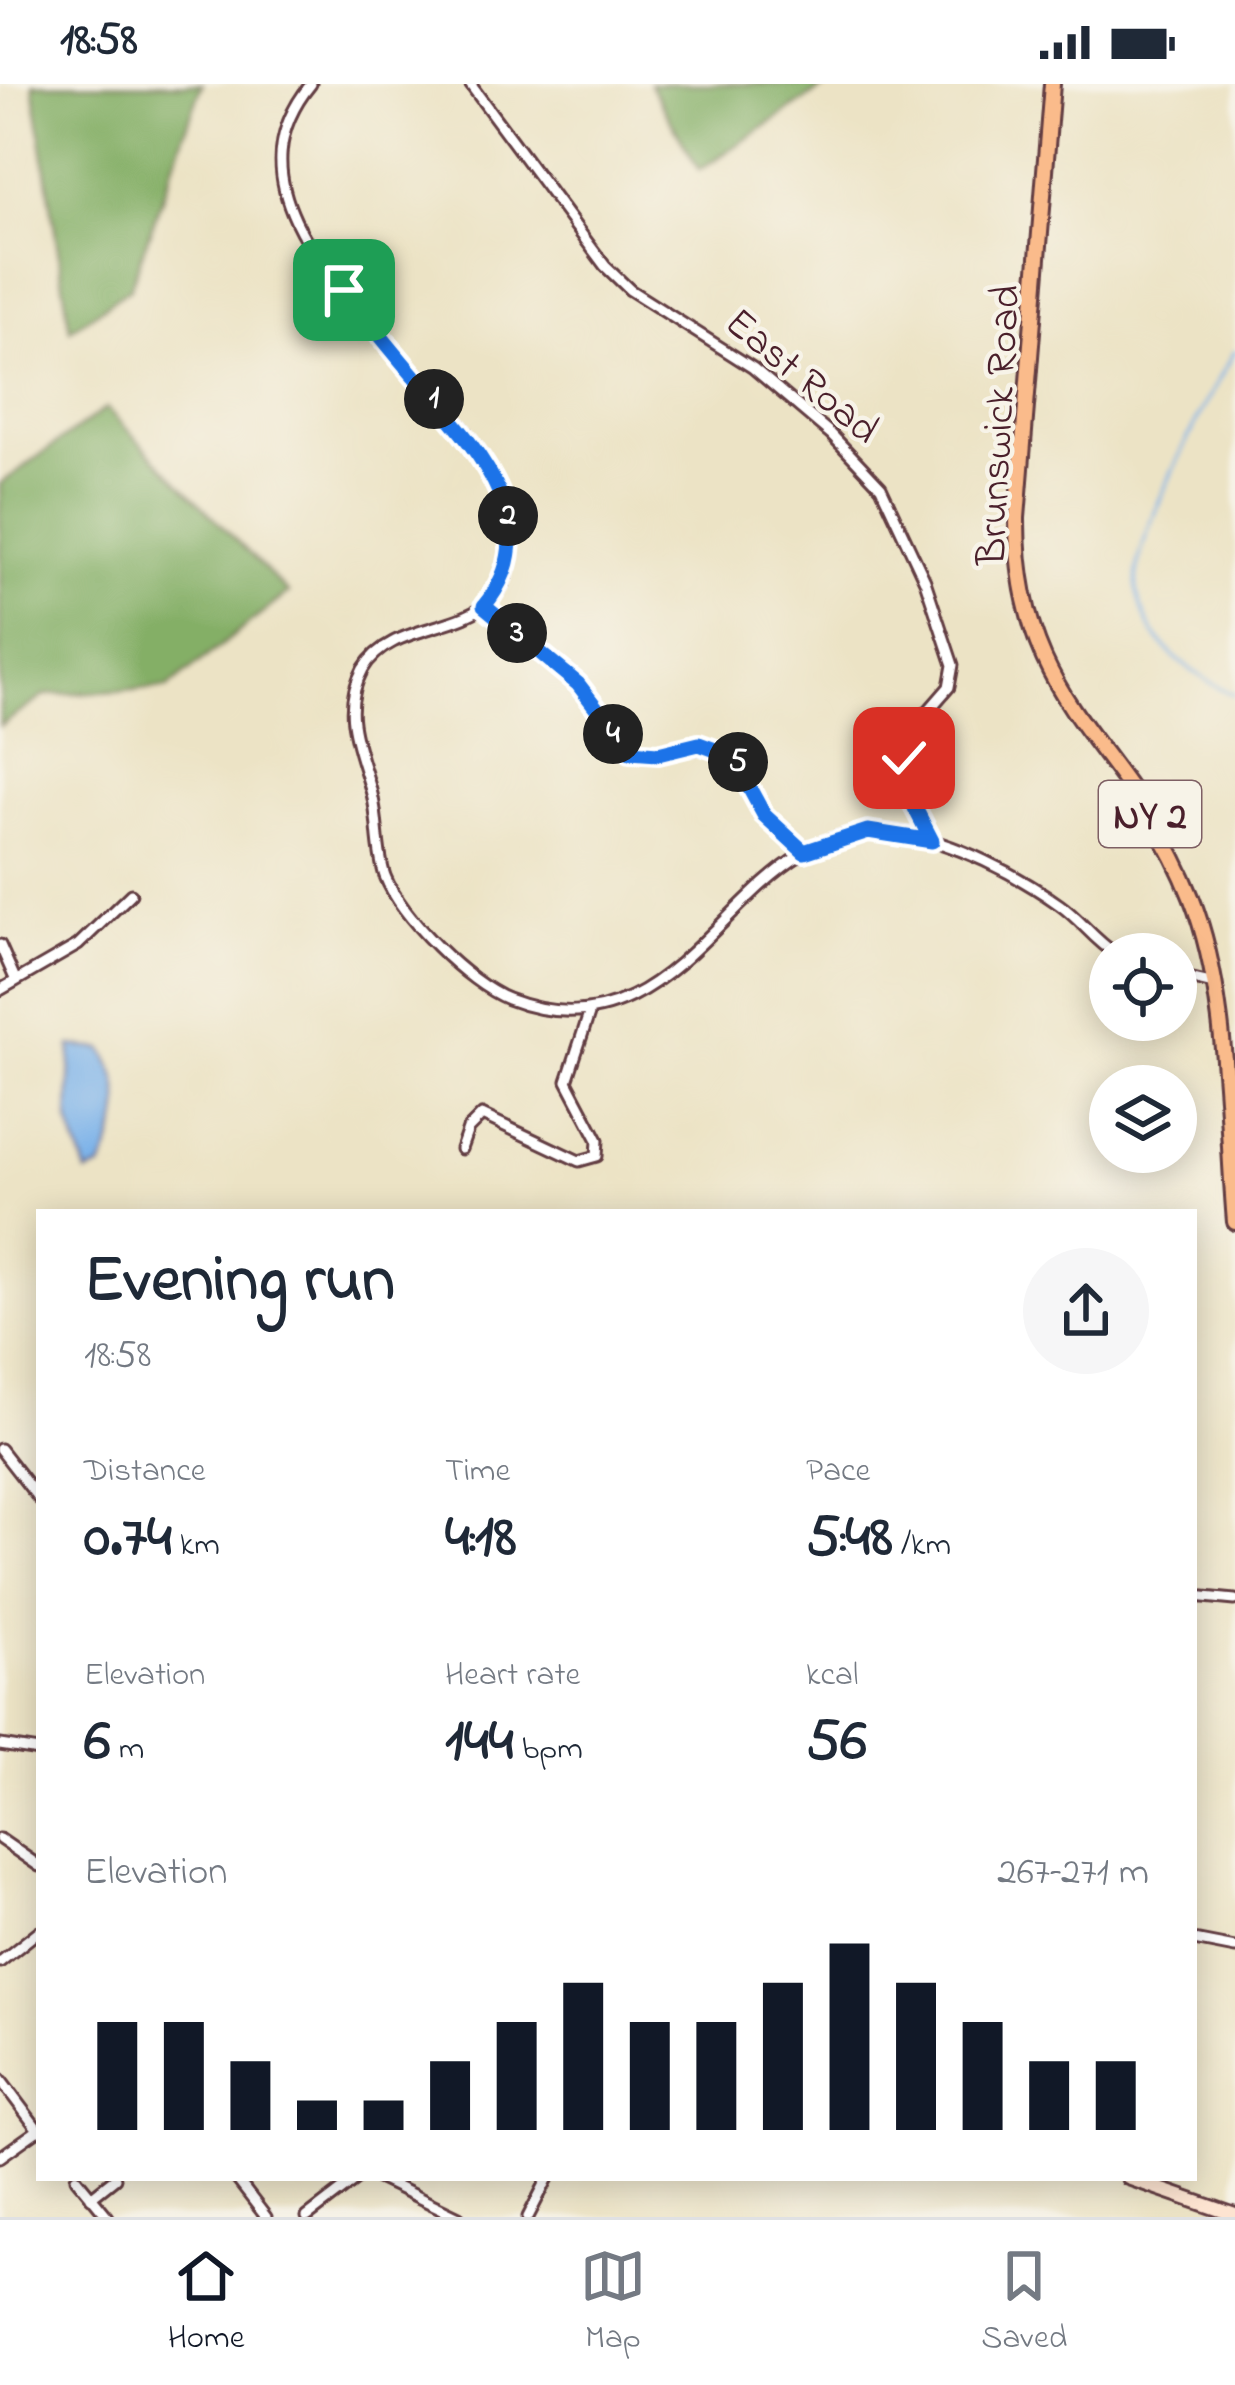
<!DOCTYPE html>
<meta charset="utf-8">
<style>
:root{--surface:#fff;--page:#f6f6f7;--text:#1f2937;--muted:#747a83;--line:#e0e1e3;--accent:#111827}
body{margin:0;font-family:"Indie Flower",sans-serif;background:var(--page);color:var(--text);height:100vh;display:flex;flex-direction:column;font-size:45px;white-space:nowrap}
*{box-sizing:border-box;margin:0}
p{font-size:39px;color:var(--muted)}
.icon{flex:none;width:66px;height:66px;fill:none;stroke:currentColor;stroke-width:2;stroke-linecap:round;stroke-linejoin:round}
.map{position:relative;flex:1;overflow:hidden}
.panel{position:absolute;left:36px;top:1125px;width:1161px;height:972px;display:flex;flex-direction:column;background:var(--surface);border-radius:0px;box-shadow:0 6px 30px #0003}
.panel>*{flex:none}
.tools{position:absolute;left:1089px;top:849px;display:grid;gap:24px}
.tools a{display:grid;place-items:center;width:108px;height:108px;border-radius:50%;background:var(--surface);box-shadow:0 6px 30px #0003;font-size:60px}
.pin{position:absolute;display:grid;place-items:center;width:102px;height:102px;color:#fff;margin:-51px;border-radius:24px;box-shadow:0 6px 18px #0006}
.km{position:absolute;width:60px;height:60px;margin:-30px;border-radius:50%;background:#222;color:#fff;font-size:33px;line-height:60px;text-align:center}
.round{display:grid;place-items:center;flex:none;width:126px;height:126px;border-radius:63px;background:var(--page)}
.summary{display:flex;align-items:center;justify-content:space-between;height:204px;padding:0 48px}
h1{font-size:66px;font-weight:800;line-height:90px}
.stats{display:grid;grid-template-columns:repeat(3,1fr);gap:18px;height:204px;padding:12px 48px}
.stats div{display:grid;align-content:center}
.stats b{font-size:60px;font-weight:800}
.stats small{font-size:33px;font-weight:400}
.stats p{font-size:33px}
.chart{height:336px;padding:24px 48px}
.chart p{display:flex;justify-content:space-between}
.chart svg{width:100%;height:216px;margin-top:12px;stroke:var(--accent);stroke-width:6}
.status{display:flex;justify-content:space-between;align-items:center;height:84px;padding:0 60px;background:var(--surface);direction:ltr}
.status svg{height:33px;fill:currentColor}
.menu{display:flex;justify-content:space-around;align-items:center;height:168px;border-top:3px solid var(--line);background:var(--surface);font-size:33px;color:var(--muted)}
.menu a{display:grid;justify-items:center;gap:6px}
.menu .selected{color:var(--accent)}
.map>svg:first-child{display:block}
</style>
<div class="status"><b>18:58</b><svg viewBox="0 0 49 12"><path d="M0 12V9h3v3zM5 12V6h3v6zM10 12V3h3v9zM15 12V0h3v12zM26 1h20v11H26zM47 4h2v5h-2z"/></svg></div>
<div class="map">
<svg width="1235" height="2133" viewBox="0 0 1235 2133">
<rect width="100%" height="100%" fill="#f7f3e8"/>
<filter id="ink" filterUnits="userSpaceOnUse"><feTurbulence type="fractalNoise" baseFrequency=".00833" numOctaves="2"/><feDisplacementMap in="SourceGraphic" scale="24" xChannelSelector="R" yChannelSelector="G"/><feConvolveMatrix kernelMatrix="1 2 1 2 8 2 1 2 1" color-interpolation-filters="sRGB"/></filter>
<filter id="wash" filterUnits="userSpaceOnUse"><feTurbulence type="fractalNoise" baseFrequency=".004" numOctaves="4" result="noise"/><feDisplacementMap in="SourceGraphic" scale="48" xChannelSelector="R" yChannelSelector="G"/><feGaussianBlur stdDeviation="2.7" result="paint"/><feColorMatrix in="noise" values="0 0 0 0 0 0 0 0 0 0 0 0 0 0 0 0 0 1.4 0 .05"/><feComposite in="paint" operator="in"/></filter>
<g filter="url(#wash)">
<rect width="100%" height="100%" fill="#ece3c5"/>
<path fill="#84af66" stroke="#676748" stroke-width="3" d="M33,0h169l-72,204 -60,42z
M650,0h179l-130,86z
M106,324l182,185 -121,95 -121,7 -46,31v-242z"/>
<path fill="#79b1e9" stroke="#62688a" stroke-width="3" d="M71,962l32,3c26,43 18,75 -2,119l-14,5 -18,-51z"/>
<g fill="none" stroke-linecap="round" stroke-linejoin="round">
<path stroke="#79b1e9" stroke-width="3" d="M1235,267c-26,44 -107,194 -98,240 10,54 52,82 98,104"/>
</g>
</g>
<g filter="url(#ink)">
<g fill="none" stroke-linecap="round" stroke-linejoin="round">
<g stroke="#623c42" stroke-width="15">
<path id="street" d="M311,0c-125,152 178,297 198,437 18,131 -108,83 -146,148 -24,44 -2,82 9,125 7,27 4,56 13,82 16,41 83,107 123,123 186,72 228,-193 393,-166 55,10 114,40 159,72 21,15 34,35 56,49
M470,0l135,182 25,24 123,78 78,66 50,53 44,94 28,84 -4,22 -34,39 -10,32 10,50 17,33
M484,522l94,78 52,68c39,11 59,-16 102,4l32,59 40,37
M0,861l16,36
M1176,891l38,9
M0,906l78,-45 53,-51
M461,1065l7,-20 14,-14 97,46 18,-5 1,-16 -31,-59 22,-67
M0,1365l39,50
M1194,1512l41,4
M0,1661l39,6
M0,1755l39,27
M1194,1856l41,8
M0,1878l39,-31
M0,1995l39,52
M0,2073l38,-27
M76,2094l32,39
M236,2094l30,39
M378,2094l81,39
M91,2113l24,-19
M307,2133l51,-39
M528,2133l20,-39"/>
</g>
<g stroke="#623c42" stroke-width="18">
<path id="secondary" d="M1128,2094l107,37"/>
</g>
<g stroke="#623c42" stroke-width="20">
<path id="primary" d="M1052,0l-35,434c-1,192 113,223 174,379 38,96 35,222 44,325"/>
</g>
<use href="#street" stroke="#fff" stroke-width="9"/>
<use href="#secondary" stroke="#fde4d1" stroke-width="12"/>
<use href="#primary" stroke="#fabb8b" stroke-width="14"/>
</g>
</g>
<g fill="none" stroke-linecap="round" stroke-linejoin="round" filter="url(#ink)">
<g stroke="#fff" stroke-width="24">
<path id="route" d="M344,206c25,32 50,63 76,93 53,62 131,142 64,223l94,78 52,68 28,2 41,-10 33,12 32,59 40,37 64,-21 64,10 -17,-33 -11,-50"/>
</g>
<use href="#route" stroke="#1a73e8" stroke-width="15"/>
</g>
<g text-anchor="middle" stroke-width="9" stroke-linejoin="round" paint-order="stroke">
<rect fill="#f7f3e8" stroke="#7e5f64" stroke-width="3" x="1099" y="697" width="102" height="66" rx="9"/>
<g font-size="39" font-weight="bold" fill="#4a1f2b">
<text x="1150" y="744">NY 2</text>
</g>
<g font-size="42" fill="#4a1f2b" stroke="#f7f3e8">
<text transform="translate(804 290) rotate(40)" y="15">East Road</text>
<text transform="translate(996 341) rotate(-87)" y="15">Brunswick Road</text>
</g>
</g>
</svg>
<div class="tools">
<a><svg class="icon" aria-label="locate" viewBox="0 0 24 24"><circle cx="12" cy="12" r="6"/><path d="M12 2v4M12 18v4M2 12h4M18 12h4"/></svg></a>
<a><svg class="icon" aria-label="layers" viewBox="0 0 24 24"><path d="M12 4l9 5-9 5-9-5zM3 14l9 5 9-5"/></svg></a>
</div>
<div class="pin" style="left:344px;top:206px;background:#1e9e55"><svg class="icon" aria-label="arrive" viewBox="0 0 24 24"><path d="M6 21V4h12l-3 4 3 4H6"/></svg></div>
<div class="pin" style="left:904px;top:674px;background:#d93025"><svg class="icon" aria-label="check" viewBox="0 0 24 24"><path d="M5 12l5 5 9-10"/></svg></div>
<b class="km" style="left:434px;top:315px">1</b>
<b class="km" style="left:508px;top:432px">2</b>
<b class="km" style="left:517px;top:549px">3</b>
<b class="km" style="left:613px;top:650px">4</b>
<b class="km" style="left:738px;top:678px">5</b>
<section class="panel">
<div class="summary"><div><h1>Evening run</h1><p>18:58</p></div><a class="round"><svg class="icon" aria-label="share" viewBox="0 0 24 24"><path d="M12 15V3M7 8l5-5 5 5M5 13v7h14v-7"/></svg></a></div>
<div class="stats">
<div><p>Distance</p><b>0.74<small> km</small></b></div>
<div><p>Time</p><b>4:18</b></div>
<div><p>Pace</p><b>5:48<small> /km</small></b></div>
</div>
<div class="stats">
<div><p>Elevation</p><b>6<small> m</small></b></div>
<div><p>Heart rate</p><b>144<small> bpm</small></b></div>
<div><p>kcal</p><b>56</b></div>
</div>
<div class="chart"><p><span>Elevation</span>267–271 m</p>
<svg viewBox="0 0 160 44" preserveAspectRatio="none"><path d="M5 44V22M15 44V22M25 44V30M35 44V38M45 44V38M55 44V30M65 44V22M75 44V14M85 44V22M95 44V22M105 44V14M115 44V6M125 44V14M135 44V22M145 44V30M155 44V30"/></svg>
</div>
</section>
</div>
<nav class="menu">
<a class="selected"><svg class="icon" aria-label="home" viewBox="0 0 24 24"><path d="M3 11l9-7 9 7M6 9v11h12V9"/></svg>Home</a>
<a><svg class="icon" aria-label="map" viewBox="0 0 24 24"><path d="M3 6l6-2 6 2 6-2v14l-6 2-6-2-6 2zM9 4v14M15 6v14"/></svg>Map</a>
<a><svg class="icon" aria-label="saved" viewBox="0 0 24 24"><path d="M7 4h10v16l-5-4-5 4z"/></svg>Saved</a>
</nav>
